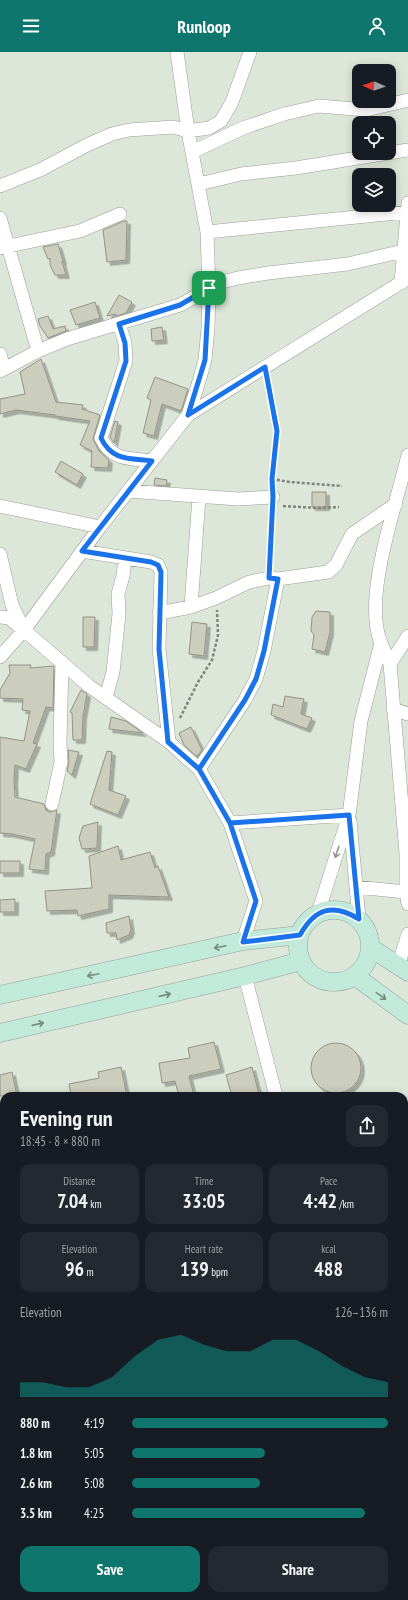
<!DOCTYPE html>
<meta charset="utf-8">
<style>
:root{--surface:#171b24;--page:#242831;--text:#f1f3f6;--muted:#9ea1a6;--accent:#0f766e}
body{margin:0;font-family:"PT Sans Narrow",sans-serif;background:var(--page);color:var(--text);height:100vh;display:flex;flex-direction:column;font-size:15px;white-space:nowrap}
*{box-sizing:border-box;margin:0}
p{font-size:13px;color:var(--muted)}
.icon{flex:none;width:22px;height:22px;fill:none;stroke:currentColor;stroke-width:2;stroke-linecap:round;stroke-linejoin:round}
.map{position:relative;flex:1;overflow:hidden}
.details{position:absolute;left:0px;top:1040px;width:408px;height:508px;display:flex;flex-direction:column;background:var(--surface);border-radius:12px 12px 0 0;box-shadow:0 2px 10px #0003}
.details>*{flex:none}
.needle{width:26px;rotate:272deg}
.controls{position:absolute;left:352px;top:12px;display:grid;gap:8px}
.controls a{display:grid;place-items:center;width:44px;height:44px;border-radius:8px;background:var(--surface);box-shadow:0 2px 10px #0003;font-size:20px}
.pin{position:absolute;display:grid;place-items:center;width:34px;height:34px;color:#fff;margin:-17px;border-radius:8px;box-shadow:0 2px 6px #0006}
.round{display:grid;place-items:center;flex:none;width:42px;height:42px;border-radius:12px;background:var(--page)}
.head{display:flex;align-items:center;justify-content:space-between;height:68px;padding:0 20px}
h1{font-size:22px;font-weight:600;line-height:30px}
.figures{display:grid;grid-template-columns:repeat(3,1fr);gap:6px;height:68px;padding:4px 20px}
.figures div{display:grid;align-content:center;border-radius:10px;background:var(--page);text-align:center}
.figures b{font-size:20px;font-weight:600}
.figures small{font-size:11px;font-weight:400}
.figures p{font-size:11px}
.chart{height:112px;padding:8px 20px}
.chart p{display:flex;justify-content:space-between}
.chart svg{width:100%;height:72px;margin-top:4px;fill:var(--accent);opacity:.7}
.action{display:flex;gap:8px;margin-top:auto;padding:8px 20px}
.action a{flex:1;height:46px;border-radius:12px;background:var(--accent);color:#fff;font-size:16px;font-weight:600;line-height:46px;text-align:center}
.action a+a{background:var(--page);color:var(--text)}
ul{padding:0 20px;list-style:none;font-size:13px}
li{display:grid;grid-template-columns:64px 48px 1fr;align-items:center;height:30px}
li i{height:10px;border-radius:5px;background:var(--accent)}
header{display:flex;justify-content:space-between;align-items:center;height:52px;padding:0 20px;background:var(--accent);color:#fff;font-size:18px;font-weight:600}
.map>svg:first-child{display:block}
</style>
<header><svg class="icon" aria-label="menu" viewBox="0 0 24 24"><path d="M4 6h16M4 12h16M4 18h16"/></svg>Runloop<svg class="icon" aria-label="person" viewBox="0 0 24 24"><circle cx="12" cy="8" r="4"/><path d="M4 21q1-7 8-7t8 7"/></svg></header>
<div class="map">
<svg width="408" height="1548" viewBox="0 0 408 1548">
<defs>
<filter id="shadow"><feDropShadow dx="3.5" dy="3.5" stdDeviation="0" flood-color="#0004"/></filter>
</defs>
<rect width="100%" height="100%" fill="#dde7d9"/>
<path fill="#cbcdbd" stroke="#929385" filter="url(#shadow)" d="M124,169h3l-1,39 -19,2 -4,-32z
M58,192l5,17h-1l4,14h-11l-5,-10v-7l-2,1 -5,-12z
M119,243l13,7 -6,11 -9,3 -1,-2 -9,2z
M95,250l5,16 -24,7 -6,-15z
M48,264l5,13 12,-3 1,5 -18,7 -8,-12 -2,-7z
M162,275l2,13 -12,1 -1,-12z
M41,307l15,43 27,3 -1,4 18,6 -7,24 6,12 10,9 -1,8 -17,-1 1,-16 -12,-6 10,-24 -35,-5v-1l-39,-5 -16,4v-15l25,-5 -5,-22z
M155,325l33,12 -7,22 -19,-7 -8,32 -11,-3 8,-33 -4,-2z
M115,369l3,1 -4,21 -4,-6z
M61,409l22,13 -6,11 -22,-13z
M155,426l12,2 -1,6 -12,-1z
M312,440h14v15h-14z
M316,559l14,1v20l-5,20 -13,-3 2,-14 -3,-4 1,-14z
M83,565h12l-1,30h-11z
M192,570l15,2 -3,32 -15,-2z
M9,613h22l-1,3 24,-2 -1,42 -7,-1 -13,36 4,1 -11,25 -11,-4 -1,16 1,16 29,7 2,6 4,2 7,-2 -6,42 -5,2 -1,17 -16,-2 6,-30 -23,-5 -12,-1v-96l24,4 6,-30 -8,-1 1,-11 -23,-1v-8l10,-17z
M81,638l6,4 -4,22 -1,24h-9l-1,-27 -2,-1z
M285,644l19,3 -3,15 11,4 -5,11 -36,-14 2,-11 10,3z
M111,665l15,4 17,12 -34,-4z
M191,675l11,23 -3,4 -3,2 -12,-11 -5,-12z
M68,698l11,2 -7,23 -5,-4 2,-9z
M107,699l5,1 -3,38 17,6 -8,19 -28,-11z
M98,770l-1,26 -15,1 -3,-11 4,-12z
M118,794l3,14 29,-8 5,16 3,-2 11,31 -60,-2v14l-31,7 -1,-6 -30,1 -2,-20 47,-3 -3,-32z
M0,809h20v12h-20z
M15,847v13h-15v-12z
M129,864l2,14 -2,5 -12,5 -1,-7h-9l-1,-10z
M214,990l7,27 -32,7 5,20h-15l-4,-15 -13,2 -3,-20 31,-5 -2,-10z
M311 1016a25 25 0 1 1 50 0a25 25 0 1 1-50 0Z
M121,1015l6,29h-56l-2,-12 30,-6 -1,-6z
M252,1015l7,27 -8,2h-19l-6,-21z
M12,1020l5,24h-17v-21z"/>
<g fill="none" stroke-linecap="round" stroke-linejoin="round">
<g stroke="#97a094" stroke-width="14">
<path id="minor" d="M192,100l51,-24 41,-14 35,-8 47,4 42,-10
M199,132l42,-10 55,-6 112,-18
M0,134l40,-16 47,-25 25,-11 17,-4 44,-3 15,4 21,-3 12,-7 11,-19 18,-50
M0,166l38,133
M207,180l200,-20
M0,196l80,-17 40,-17
M401,231l7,-80
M119,272l6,19 1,18 -25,77c11,23 28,20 51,23
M0,302l4,15
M0,319l38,-20 29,-12 113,-34 42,-23 16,-4 30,-5 80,-9 55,-13
M188,363l220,-137
M128,439l110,8 35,-2
M0,454l100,21
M82,499l69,11 7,3 3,7 -2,77 10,93
M0,502l12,51 12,25 65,56 80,56 30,27 31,54 26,78 -13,40
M191,555l8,-110
M159,561l32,-6 25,-9 33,-16 20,-4 9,1 50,-7 8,-7 16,-31 44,-30
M0,565l9,1 12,10
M381,591l9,21 16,189v39l2,12
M0,605l24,-27 76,-103 88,-112 9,-27 8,-28 3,-32 1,-40 -2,-56 -19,-101 -11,-79
M390,612l18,-28
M106,645l7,-25 6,-58 -1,-20 5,-18 2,-18
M393,657l15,5
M199,717l46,-69 11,-21 8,-28 14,-72
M52,752l9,-42 -1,-19 2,-81
M350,769l9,98
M230,771l119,-8
M356,835l50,5
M318,861l31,-98 12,-94 20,-78c-19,-45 16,-140 27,-188
M398,914l10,-32
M245,924l31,120
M0,1119h4
M404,1162l4,-1
M0,1243l4,-1
M404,1287l4,-1
M0,1369l4,-1
M404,1418l4,-1
M404,1496l4,3
M0,1499l4,-1
M404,1536l4,-1
M355,1548l16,-4"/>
</g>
<g stroke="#97a094" stroke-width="19">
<path id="secondary" d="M298 894a36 36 0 1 1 72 0a36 36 0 1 1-72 0Z
M371,896l37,24
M355,924l53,39
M0,943l243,-54 57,-6
M0,981l245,-57 56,-15"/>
</g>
<path stroke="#7e857c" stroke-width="2.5" stroke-dasharray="3 2" stroke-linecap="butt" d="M267,328l10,51 -5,53
M272,427l18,3 52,4
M283,454l35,2 21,-1
M269,514l3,-55
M180,666l18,-36 14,-22 6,-25 -1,-25"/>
<use href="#minor" stroke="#fff" stroke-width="13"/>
<use href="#secondary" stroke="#c2eadb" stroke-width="18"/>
</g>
<defs><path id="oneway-shaft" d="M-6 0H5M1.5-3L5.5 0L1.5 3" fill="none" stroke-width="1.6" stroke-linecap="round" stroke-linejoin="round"/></defs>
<use stroke="#959794" href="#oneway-shaft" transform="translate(337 800) rotate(108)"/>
<g stroke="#768c82">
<use href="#oneway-shaft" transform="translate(220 895) rotate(168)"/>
<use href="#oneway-shaft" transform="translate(93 923) rotate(168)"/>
<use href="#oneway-shaft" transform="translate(165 943) rotate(-13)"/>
<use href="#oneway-shaft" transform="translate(381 944) rotate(36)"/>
<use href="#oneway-shaft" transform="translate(38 972) rotate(-13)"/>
</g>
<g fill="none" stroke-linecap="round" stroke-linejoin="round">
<g stroke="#fff" stroke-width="8">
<path id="route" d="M209,236l-29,17 -61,19 6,19 1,18 -25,77c11,23 28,20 51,23l-70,90 69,11 7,3 3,7 -2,77 9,93 31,27 31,54 26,78 -13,41 57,-7c15,-27 33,-32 59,-16l-10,-104 -119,8 -31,-54 46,-69 11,-21 8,-28 14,-72 -9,-1 4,-81 -1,-18 5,-48 -12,-64 -77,48 17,-55 4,-72"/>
</g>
<use href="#route" stroke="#1a73e8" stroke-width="5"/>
</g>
</svg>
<div class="controls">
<a><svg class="needle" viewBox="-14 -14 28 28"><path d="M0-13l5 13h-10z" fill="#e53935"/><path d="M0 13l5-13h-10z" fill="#9ea1a6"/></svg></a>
<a><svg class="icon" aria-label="locate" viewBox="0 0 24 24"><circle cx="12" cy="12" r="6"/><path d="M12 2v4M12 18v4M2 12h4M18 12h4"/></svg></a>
<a><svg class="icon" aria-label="layers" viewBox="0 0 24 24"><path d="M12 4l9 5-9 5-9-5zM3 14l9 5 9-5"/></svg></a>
</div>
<div class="pin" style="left:209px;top:236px;background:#1e9e55"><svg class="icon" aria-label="arrive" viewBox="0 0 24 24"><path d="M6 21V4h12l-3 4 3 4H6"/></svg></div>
<section class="details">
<div class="head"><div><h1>Evening run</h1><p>18:45 · 8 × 880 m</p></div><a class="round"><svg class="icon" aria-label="share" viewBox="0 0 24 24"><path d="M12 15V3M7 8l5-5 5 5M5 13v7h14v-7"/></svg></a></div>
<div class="figures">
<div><p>Distance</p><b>7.04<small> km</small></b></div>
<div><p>Time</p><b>33:05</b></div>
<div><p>Pace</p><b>4:42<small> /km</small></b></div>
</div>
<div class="figures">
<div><p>Elevation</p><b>96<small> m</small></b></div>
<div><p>Heart rate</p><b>139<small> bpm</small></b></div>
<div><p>kcal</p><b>488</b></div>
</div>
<div class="chart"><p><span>Elevation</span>126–136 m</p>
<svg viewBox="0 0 160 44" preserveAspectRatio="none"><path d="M0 44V35L10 35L20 38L30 38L40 32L50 19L60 9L70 6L80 12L90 16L100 16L110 9L120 9L130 16L140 25L150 32L160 35V44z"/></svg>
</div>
<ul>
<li><b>880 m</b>4:19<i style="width:100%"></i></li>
<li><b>1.8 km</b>5:05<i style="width:52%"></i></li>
<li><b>2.6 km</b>5:08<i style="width:50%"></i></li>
<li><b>3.5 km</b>4:25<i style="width:91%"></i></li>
</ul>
<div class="action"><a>Save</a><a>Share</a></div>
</section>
</div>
